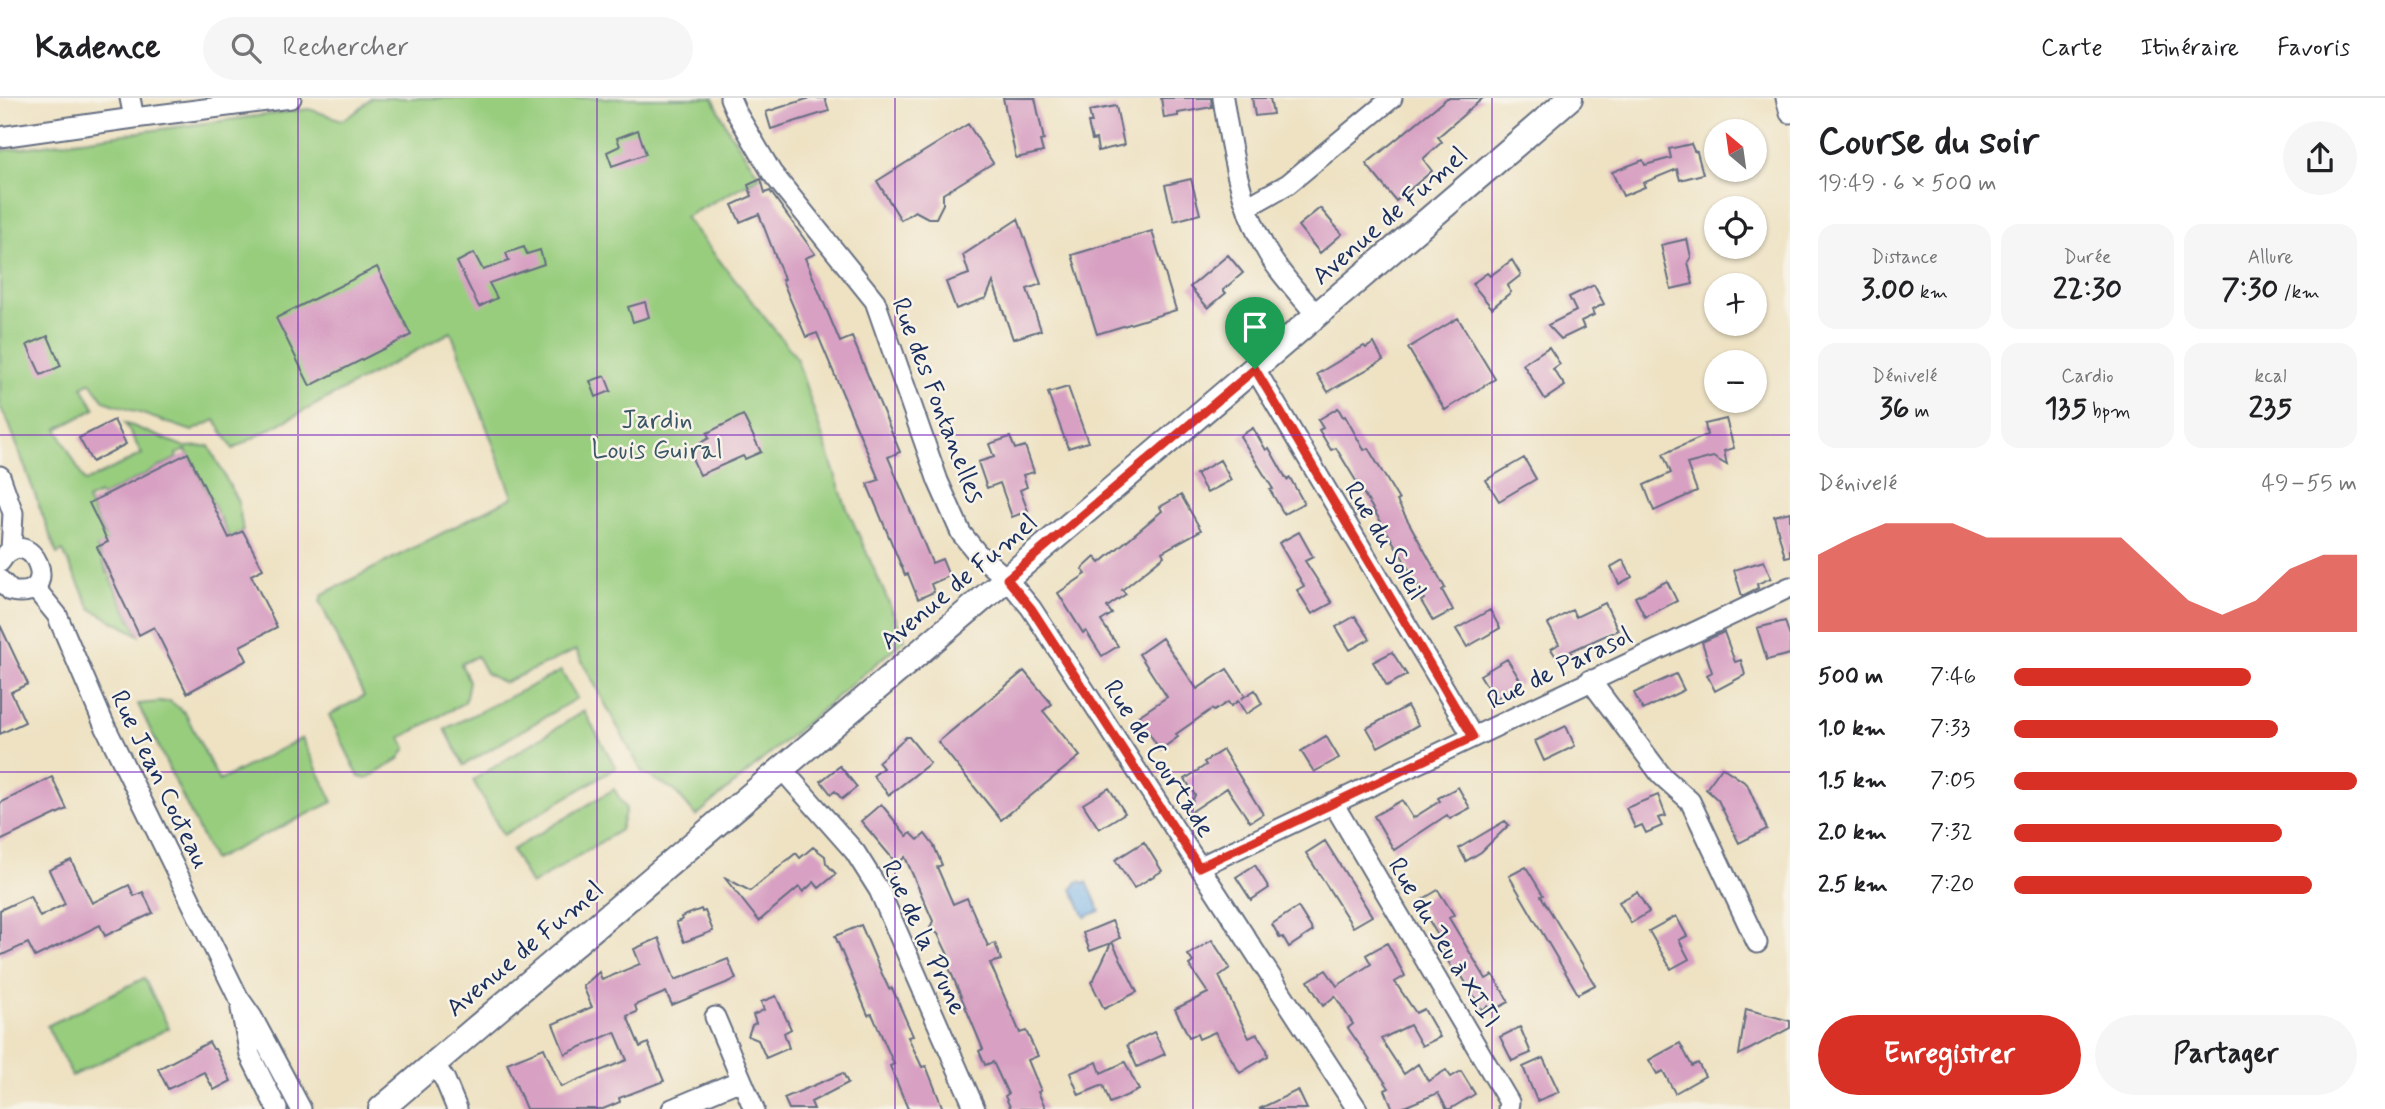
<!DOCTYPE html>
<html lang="fr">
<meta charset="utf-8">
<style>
:root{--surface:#fff;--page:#f6f6f6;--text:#202124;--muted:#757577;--line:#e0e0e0;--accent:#d93025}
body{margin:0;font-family:Mynerve,sans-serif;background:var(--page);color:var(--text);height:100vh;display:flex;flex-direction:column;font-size:26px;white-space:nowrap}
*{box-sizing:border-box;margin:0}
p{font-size:23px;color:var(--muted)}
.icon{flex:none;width:38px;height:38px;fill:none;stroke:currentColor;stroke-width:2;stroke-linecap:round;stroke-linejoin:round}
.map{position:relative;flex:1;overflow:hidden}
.panel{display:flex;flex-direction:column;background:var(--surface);width:595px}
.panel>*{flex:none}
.needle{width:46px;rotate:331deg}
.tools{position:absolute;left:1704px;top:21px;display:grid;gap:14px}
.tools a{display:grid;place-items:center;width:63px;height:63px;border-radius:50%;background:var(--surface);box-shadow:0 2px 5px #0004;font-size:35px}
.pin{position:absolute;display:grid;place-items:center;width:60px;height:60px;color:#fff;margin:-72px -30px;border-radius:50% 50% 50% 0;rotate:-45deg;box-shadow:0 0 7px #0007}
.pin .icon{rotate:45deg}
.round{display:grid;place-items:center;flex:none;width:74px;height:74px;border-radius:37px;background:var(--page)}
.overview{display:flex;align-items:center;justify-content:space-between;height:119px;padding:0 28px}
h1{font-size:38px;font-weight:800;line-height:52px}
.metrics{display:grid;grid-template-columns:repeat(3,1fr);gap:10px;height:119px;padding:7px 28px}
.metrics div{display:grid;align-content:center;border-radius:18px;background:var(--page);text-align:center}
.metrics b{font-size:30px;font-weight:800}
.metrics small{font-size:19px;font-weight:400}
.metrics p{font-size:19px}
.chart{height:196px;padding:14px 28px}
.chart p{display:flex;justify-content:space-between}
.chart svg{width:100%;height:126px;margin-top:7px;fill:var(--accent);opacity:.7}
.cta{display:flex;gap:14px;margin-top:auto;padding:14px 28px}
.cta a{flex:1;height:80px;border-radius:42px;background:var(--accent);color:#fff;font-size:28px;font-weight:800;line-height:80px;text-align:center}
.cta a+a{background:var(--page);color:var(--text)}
ul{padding:0 28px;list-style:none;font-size:23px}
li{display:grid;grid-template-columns:112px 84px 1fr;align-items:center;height:52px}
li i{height:18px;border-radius:9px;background:var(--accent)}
header{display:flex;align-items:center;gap:42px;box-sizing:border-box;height:98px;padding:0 35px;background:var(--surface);border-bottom:2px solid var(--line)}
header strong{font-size:33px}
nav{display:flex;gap:38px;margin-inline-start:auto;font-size:24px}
.search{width:490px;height:63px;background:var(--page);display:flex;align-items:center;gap:18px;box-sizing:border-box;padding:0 24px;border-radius:38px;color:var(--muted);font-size:26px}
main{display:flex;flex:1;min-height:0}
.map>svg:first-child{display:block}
</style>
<header>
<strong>Kadence</strong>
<div class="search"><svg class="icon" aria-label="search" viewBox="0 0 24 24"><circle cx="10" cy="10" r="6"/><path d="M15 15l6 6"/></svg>Rechercher</div>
<nav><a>Carte</a><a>Itinéraire</a><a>Favoris</a></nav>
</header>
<main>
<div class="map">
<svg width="1790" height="1011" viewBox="0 0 1790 1011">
<rect width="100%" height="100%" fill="#f7f3e8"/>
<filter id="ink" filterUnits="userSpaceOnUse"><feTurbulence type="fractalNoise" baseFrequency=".0143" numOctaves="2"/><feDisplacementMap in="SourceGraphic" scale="14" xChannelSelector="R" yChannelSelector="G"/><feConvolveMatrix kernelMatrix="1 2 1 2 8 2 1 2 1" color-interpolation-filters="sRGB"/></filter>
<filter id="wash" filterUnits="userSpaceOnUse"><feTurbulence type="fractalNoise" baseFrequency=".00686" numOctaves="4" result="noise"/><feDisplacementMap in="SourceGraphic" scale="28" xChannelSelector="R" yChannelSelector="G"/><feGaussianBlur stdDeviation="1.57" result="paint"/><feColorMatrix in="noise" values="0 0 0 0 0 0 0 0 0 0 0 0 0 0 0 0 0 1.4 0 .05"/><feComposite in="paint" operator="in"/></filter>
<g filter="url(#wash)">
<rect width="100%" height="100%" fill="#eee2c3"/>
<path fill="#98cd7e" stroke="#5a7e6e" stroke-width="2" d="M371,0h342l16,33 31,46 -75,40 111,140 49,147 60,135 -209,177 -22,-26 -32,-18 -66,-122 -72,33 -18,-10 -9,-17 -16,8 8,17 -4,21 -64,36 5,10 -7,11 -32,20 -8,-2 -30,-62 35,-19 -44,-94 3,-8 190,-97 -62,-165 -218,117 -18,-29 -23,11 -88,-30 -13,-19 -9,5 13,22 -38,20 28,53 57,-28 -17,-31 60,24 24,-1 29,56 5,29 -14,7 -9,-21 -4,1 -2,-4 3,-2 -31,-62 -10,4 1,4 -76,39 -2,-3 -12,6 18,37 7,3 -15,8 11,26 3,-1 2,4 -3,2 29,56 -48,-26 -28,-58 -6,3 -48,-130 -9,-17v-256l309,-42 33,11 14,-8z
M561,573l16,27 -113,67 -19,-36z
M170,603l15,12 34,68 83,-43 31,64 -120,58 -75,-156z
M584,613l32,57 -113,67 -30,-55z
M614,691l12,20 -6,21 -89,55 -19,-35z
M144,880l25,50 -97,48 -25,-50z"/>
<path fill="#78b3e9" stroke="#4a71a4" stroke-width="2" d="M1081,783l3,3 3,-2 13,29 -15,6 -13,-28 5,-7z"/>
<g id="blocks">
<path fill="#d8a1c3" d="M810,0h15l4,13 -58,18 -5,-17z
M1003,0h32l9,42 -4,1 3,11 -27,6z
M1161,0h50l1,9 -34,6v3l-14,2z
M1252,0h18l3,16 -18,2z
M1447,0h36l-45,39 4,5 -19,17 9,12 -36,30 -30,-37z
M1116,8l8,39 -26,6 -2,-12 -4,1 -4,-17h4l-3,-12z
M968,26l25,39 -50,31v10l-7,14h-8l-13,-7 -14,9 -24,-39z
M638,32l8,24 -34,12 -5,-14 13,-6 -3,-8z
M1691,46l3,7 3,1 6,22 -23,6 -3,-11 -34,14 2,4 -22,9 -11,-24 31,-12 2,5 26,-7 -2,-9z
M761,81l4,14 5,-2 45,63 -10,4 35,84 12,-5 48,115 -12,5 44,106 10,-4 7,17 -18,8 3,8 -16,7 -10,-25 -3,1 -38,-91 12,-4 -62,-147 -11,4 -24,-57 2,-1 -25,-65 -19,8 -8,-17 20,-9 -4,-11z
M1191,81l9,35 -26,7 -9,-36z
M1320,110l22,26 -22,19 -22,-27z
M1018,121l23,65 -14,5 14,41 -28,9 -20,-57 -7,16 -30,11 -10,-27 23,-8 -6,-19z
M1152,133l24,79 -79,24 -25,-79z
M1687,141l4,18 -3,5 5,22 -22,5 -10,-44z
M524,149l3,7 13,-4 4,14 -55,19 8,15 -18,9 -22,-45 17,-9 9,17 26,-9 -3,-8z
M1228,157l15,18 -20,17 3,3 -18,15 -18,-21z
M1512,162l9,15 -14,11 4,6 -19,16 -20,-24 15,-11 3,3z
M377,169l34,68 -101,51 -34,-68z
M1594,187l10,19 -12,6 2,5 -13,6 3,7 -23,11 -13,-14 28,-14 -7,-14z
M645,204l4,15 -16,5 -5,-15z
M1458,220l37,61 -50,31 -37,-62z
M48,238l13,30 -20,9 -14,-30z
M1374,245l9,17 -55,32 -11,-18 47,-28 2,2z
M1549,249l11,17 -7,5 12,17 -20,13 -22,-35z
M605,278l6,15 -15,6 -6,-16z
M1068,289l20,55 -20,6 -20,-55z
M1338,310l5,9 2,-1 19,34 4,-2 31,52 -2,1 48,87 -3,2 11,20 -20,11 -12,-20 3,-2 -3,-8 -20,-36 -65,-107 -5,2 -12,-20 4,-2 -5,-8z
M743,317l18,37 -16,7 -2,-3 -43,19 -12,-25 21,-12 -2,-5z
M1726,321l8,29 -10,3 3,14 -14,-8 -26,7 10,27 -43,20 -10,-26 27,-12 -8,-19 44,-19 -2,-11z
M114,322l12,24 -34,18 -13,-24z
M1253,330l13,22 3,-2 18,32 3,-2 14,25 -20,11 -14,-24 3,-1 -33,-53z
M1010,339l5,12 10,-3 9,26 -11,3 4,12 -7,3 8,21 -16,6 -12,-34 -13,5 -9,-26 16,-5 -5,-13z
M188,355l41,85 14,-7 20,38 -12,6 26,52 -37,19 7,14 -60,33 -33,-66 -15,8 -42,-88 11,-5 -19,-39z
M1524,360l12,21 -37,22 -13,-21z
M1220,362l11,20 -24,13 -11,-19z
M1181,397l20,35 -39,22 2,4 -42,34 4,4 -19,13 5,7 -11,7 17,25 -16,10 -16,-25 -3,2 -25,-40 28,-19 -4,-5 13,-12 5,6 62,-52 -2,-4z
M1790,414v44l-5,1 -11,-41z
M1299,434l14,25 -8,4 27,42 -20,11 -15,-24 7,-4 -25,-43z
M1623,462l9,17 -13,7 -8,-17z
M1764,463l7,17 -14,6 1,4 -16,8 -8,-26z
M1667,483l10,20 -32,16 -10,-20z
M1605,505l13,27 -47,21 3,4 -14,8 -9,-14 8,-5 -11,-20 24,-14 4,7z
M1490,512l10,18 -33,19 -11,-18z
M1355,518l15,23 -20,11 -14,-23z
M1785,523l5,16v17l-23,6 -10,-32z
M0,527l28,59 -17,8 14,30 -25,12z
M1724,534l11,30 6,-2 4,15 -30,16 -8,-16 5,-3 -10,-30z
M1162,540l35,51 30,-20 18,27 -4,3 14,-9 7,14 -16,10 -8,-13 -7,5 -3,-4 -14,9 -2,-2 -36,25 2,3 -18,13 -11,-17 -4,2 -11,-16 33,-22 -28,-43z
M1392,554l15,23 -20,11 -14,-24z
M1507,561l15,24 -27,16 -15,-24z
M1024,573l28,33 -9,7 37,45 -79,64 -63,-78z
M1676,576l8,16 -41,20 -9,-17z
M1407,608l11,19 -40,22 -11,-19z
M1566,628l9,20 -31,15 -9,-20z
M1326,638l13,22 -25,14 -13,-21z
M906,639h3l21,26 -41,32 -16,-19 10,-8 -5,-6z
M1223,652l40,64 -13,8 -23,-34 -42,28 10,-21 -10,-16 21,-14 -2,-3z
M840,668l17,21 -15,12 -7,-8 -4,3 -10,-13z
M1722,669l25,17 20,45 -28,14 -21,-43 -12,-11z
M52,679l15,32 -67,32v-38z
M1458,689l12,21 -20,11 -3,-4 -53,35 -20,-34 28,-16 11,18 27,-17 -2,-3z
M1109,690l16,25 -26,16 -16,-25z
M1658,697l8,21 -8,2 4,8 -16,7 -4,-8 -7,3 -9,-20z
M881,706l26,32 4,-3 7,7 7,-6 9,12 8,19 -5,2 16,37 14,-6 21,48 7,-3 6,17 -11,3 30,70 6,-2 12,25 -10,4 13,31 -3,1 8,17h-35l-6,-13 3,-2 -15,-32 -8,3 -6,-14 4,-2 -36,-86 4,-2 -13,-27 -8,-6 3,-7 -28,-64 -8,7 -36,-43z
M1505,723l4,4 -28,27 -15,9 -7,-13z
M1325,743l47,75 -19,11 -47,-74z
M1144,744l18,29 -28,17 -19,-28z
M813,749l12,9 1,7 10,11 -17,14 -5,-6 -11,10 -4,-5 -40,34 -35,-44 26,14 46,-38 4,5z
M71,762l21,43 37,-18 5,11 9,-4 10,21 -48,23 -5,-11 -65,32 -7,-14 -28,13v-46l30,-14 10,21 25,-13 -16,-34z
M1255,767l14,23 -18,12 -15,-23z
M1526,769l17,28 -2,1 54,89 -17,9 -69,-118z
M1438,792l16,25 -5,3 37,61 7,-4 16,27 -17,9 -4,-5 -6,4 -22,-37 -4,2 -14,-24 4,-2 -28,-47z
M1637,794l12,20 -18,11 -12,-21z
M1298,809l15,24 -24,16 -6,-10 -3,1 -8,-14z
M701,811l1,3 3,-1 8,20 -29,11 -8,-20 6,-2 -1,-3z
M1676,818l11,20 -8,4 10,19 -18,10 -22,-38z
M1112,823l8,17 -8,4 25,50 -33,17 -13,-27 3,-3 17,-36 -21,8 -7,-18z
M861,827l21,49 7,15 3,-1 21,48 -5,1 14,30 4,-1 17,43h-35l-18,-43 4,-2 -22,-50 -4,1 -33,-79z
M659,840l16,42 53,-21 8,20 -64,26 -6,-13 -31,13 2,7 -10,4 13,31 8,-4 16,38 -45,17 1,4 -17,7h-77l-19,-46 37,-15 17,39 66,-27 -12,-28 -50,22 -12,-30 39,-17 -9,-21 16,-14 3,8 38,-16 -6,-15z
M1212,842l18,28 -11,8 30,62 8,-4 10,16 1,6 -28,17 -25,-41 -16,7 -2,-5 -8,3 -14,-28 33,-16 -19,-28 4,-3 -5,-7z
M1387,845l18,33 -10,6 21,31 8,-4 16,28 -18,9 -12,-21 -29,14 23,35 14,-10 10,17 18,-11 5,7 10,-6 14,23 -25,15h-3l-9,-16 -39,16h-6l-8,-19 4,-2 -41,-60 5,-4 -18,-28 -12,10 -15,-25 18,-11 11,16 34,-22 -5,-9z
M776,898l15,33 -7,4 5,15 -23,10 -8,-18 -10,-4 4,-11 4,-2 -3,-8 11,-5 -3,-8z
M1746,911l44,12v7l-51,27z
M1520,929l11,26 -19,8 -12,-24z
M1154,934l11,22 -28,13 -10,-22z
M209,944l4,7h2l16,32 -17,9 -10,-18 -36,17 -10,-20z
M1680,945l12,23 6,-3 7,13 -30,17 -12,-22 -6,3 -8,-14z
M1543,960l16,34 -22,9 -14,-34z
M1097,964l4,11 24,-11 14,28 -29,13 -7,-18 -24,10 -9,-22z
M843,975l5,10 -37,19 3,7h-25l-5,-11z
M1298,992l9,19h-48z"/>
</g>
</g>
<g filter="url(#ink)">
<use href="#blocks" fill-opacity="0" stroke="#656e81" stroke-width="2"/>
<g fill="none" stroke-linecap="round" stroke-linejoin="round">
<g stroke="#656e81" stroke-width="23">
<path id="minor" d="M130,0l4,20 157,-20
M730,0l6,14 36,61 103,128 63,180 23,52 16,20 30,26 24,29 326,501
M1223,0c8,51 16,104 42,150 13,25 35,46 52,68
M1786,0l4,15
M0,39l134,-19
M1247,109l41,-23 104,-86
M1255,271l218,368
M0,378l13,37 -2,38
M0,464c30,-46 67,40 11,29l-11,-11
M32,491l7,4 18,22 46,107 135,275 14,20 49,92
M1590,582l71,95 29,26 67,142
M781,670l74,84 24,38 96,219
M1333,705l176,299 -1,7
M1199,769l591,-280
M241,911l9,46 27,54
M715,919l39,92
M434,966l11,16 12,29
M672,1011l69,-29"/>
</g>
<g stroke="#656e81" stroke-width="28">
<path id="major" d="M381,1011c396,-338 795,-671 1189,-1011"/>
</g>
<use href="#minor" stroke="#fff" stroke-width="19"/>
<use href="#major" stroke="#fff" stroke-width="24"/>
</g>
</g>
<g fill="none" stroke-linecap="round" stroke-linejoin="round" filter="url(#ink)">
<g stroke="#fff" stroke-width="14">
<path id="route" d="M1255,271l218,368 -274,130 -168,-259 -24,-29z"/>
</g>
<use href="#route" stroke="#d93025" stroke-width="9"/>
</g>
<path fill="none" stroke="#7b2cbf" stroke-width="2" stroke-opacity="0.55" d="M298,0v1011M597,0v1011M895,0v1011M1193,0v1011M1492,0v1011M0,337h1790M0,674h1790"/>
<g text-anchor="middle" stroke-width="5" stroke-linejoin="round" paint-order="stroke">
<g font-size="26" fill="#1b2f5e" stroke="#f7f3e8">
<text transform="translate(1389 117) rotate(-41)" y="9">Avenue de Fumel</text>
<text transform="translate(939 302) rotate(69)" y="9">Rue des Fontanelles</text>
<text transform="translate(1386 442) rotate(59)" y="9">Rue du Soleil</text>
<text transform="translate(958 483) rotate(-40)" y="9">Avenue de Fumel</text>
<text transform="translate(1559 569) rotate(-26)" y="9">Rue de Parasol</text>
<text transform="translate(1160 660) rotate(57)" y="9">Rue de Courtade</text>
<text transform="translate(161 681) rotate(64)" y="9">Rue Jean Cocteau</text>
<text transform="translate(925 839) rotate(65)" y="9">Rue de la Prune</text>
<text transform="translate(1445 844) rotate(59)" y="9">Rue du Jeu à XIII</text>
<text transform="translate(524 850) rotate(-40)" y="9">Avenue de Fumel</text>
</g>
<g font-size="26" fill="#3a5666" stroke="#f7f3e8">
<text x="657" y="330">Jardin<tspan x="657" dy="30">Louis Guiral</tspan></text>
</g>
</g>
</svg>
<div class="tools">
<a><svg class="needle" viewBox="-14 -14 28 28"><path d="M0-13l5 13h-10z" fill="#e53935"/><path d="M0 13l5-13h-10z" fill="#757577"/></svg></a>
<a><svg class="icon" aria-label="locate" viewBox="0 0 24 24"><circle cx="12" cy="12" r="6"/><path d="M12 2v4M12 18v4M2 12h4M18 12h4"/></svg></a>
<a>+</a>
<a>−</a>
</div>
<div class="pin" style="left:1255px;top:271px;background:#1e9e55"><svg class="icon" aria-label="arrive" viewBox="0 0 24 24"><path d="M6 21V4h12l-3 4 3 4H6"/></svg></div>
</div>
<section class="panel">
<div class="overview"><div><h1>Course du soir</h1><p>19:49 · 6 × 500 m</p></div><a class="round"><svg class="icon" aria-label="share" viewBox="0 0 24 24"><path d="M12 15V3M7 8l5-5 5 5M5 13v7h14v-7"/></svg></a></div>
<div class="metrics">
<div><p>Distance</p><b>3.00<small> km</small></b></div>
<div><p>Durée</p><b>22:30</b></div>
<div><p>Allure</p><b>7:30<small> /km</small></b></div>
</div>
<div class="metrics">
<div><p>Dénivelé</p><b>36<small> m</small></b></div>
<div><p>Cardio</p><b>135<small> bpm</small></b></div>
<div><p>kcal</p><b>235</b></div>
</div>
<div class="chart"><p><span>Dénivelé</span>49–55 m</p>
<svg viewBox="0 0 160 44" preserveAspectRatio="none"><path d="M0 44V17L10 11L20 6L30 6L40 6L50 11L60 11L70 11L80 11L90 11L100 22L110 33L120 38L130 33L140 22L150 17L160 17V44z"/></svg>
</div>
<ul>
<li><b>500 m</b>7:46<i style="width:69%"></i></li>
<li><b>1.0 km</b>7:33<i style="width:77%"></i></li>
<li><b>1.5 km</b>7:05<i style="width:100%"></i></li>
<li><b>2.0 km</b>7:32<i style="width:78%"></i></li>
<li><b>2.5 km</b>7:20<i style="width:87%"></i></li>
</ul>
<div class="cta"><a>Enregistrer</a><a>Partager</a></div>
</section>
</main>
